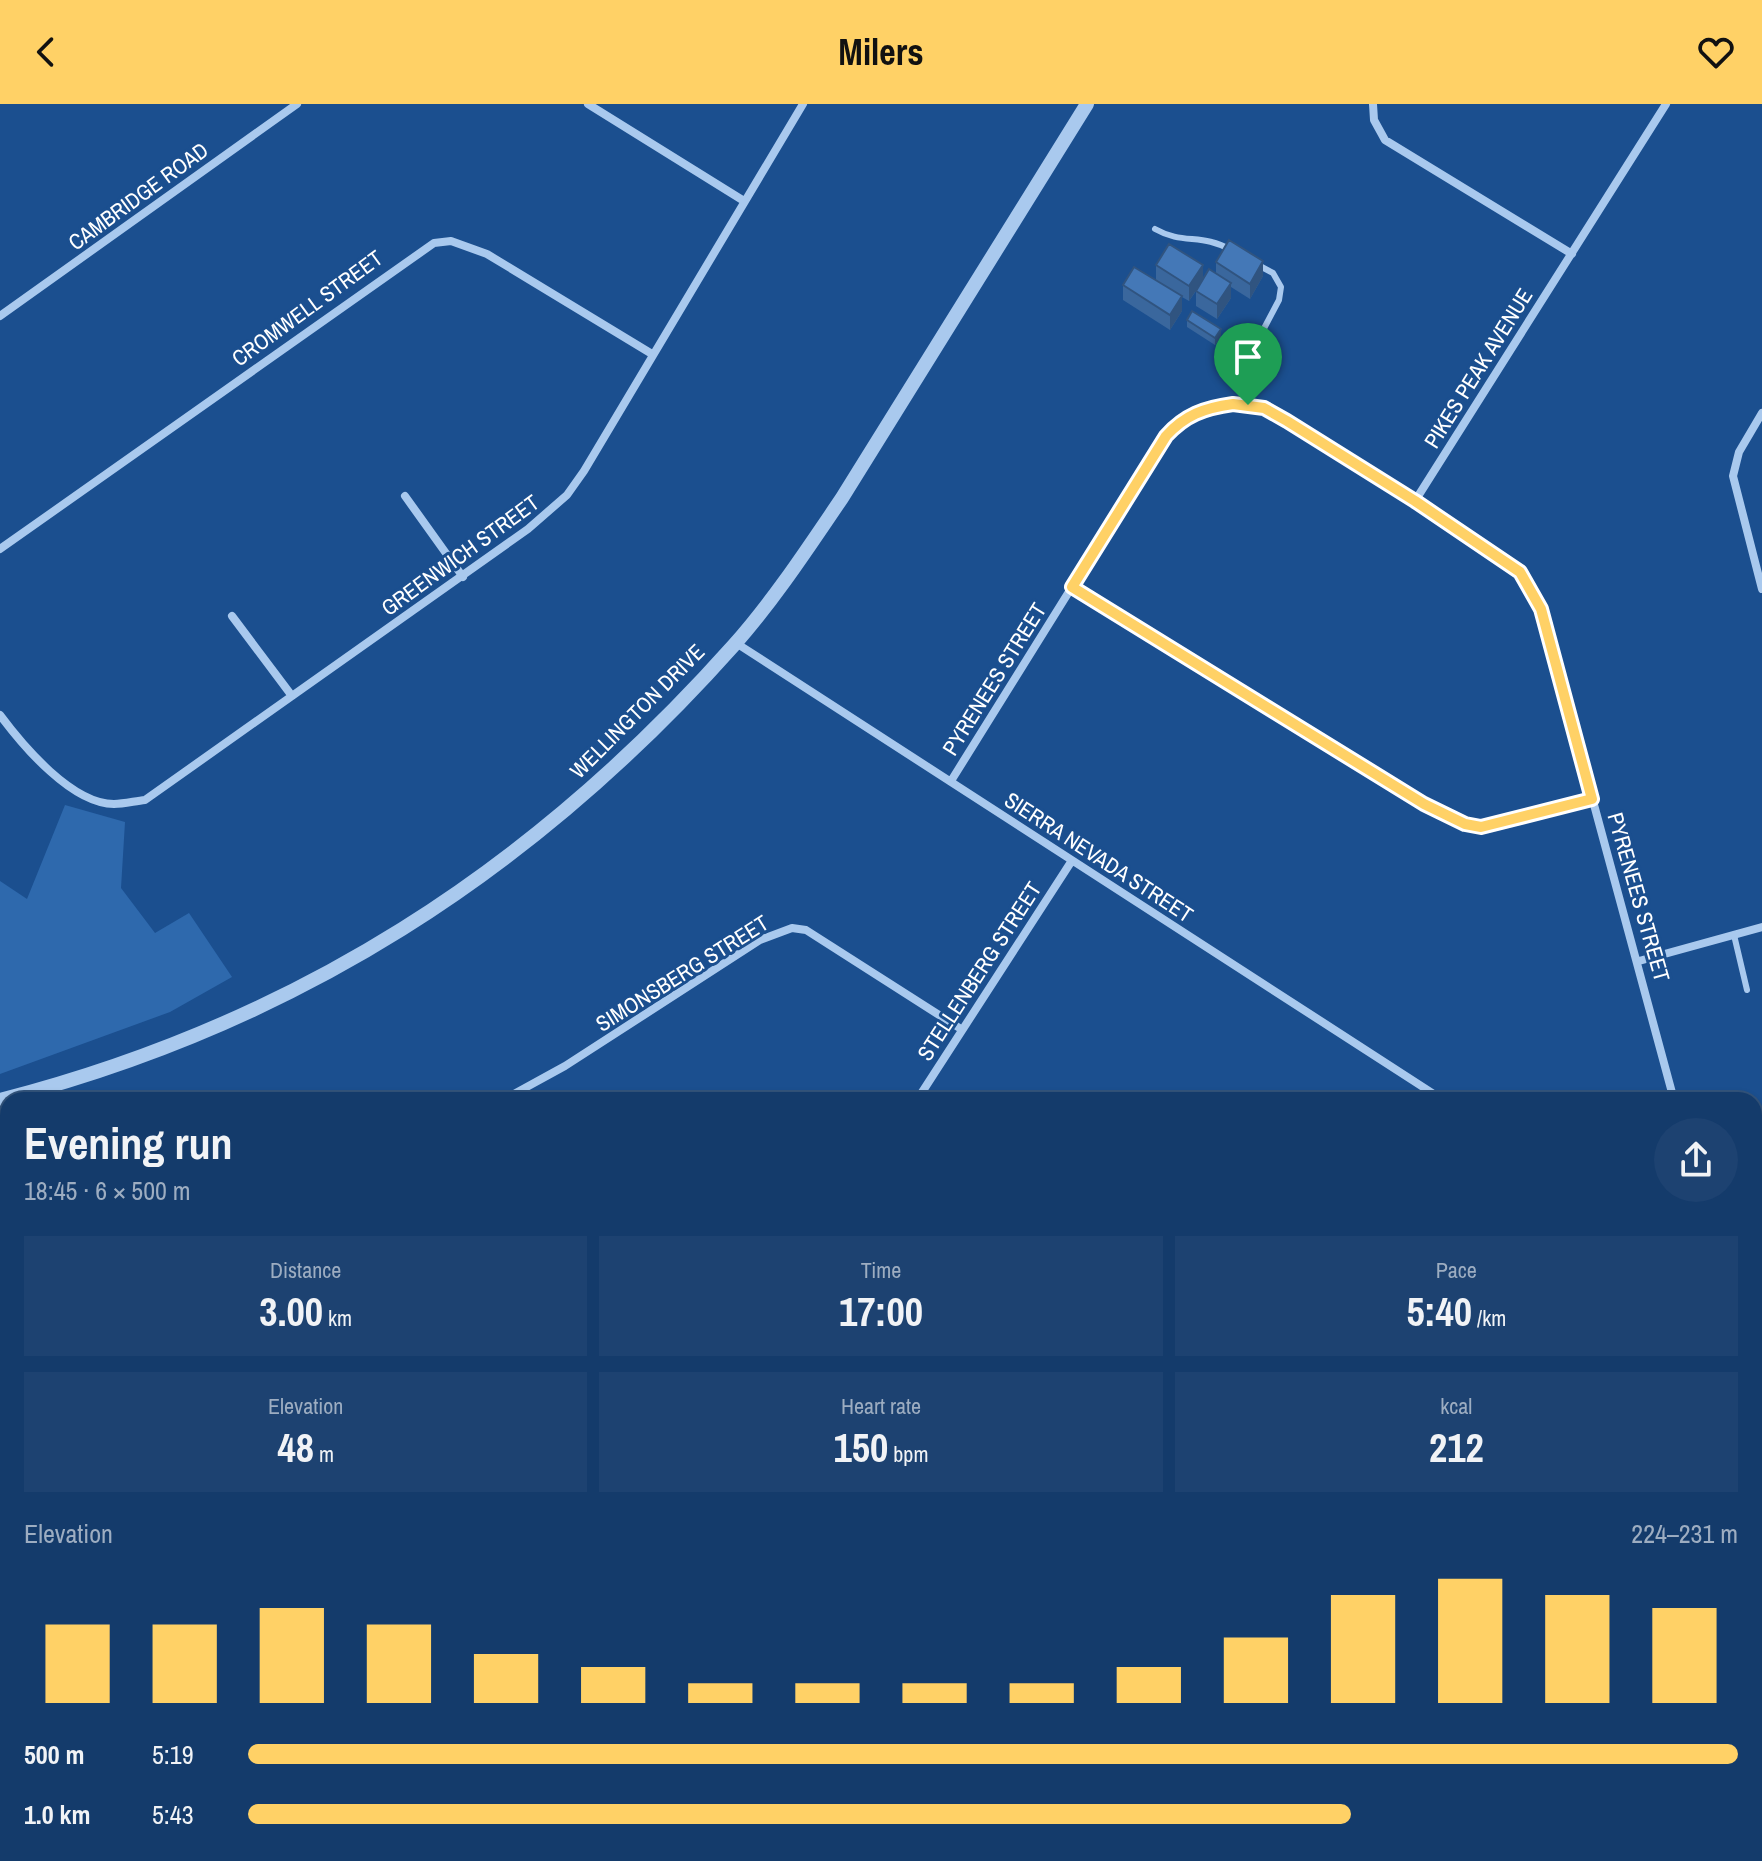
<!DOCTYPE html>
<meta charset="utf-8">
<style>
:root{--surface:#143b6b;--page:#1d4271;--text:#f1f3f6;--muted:#9dadc1;--line:#33557e;--accent:#ffd166}
body{margin:0;font-family:"Archivo Narrow",sans-serif;background:var(--page);color:var(--text);height:100vh;display:flex;flex-direction:column;font-size:30px;white-space:nowrap}
*{box-sizing:border-box;margin:0}
p{font-size:26px;color:var(--muted)}
.icon{flex:none;width:44px;height:44px;fill:none;stroke:currentColor;stroke-width:2;stroke-linecap:round;stroke-linejoin:round}
.map{position:relative;flex:1;overflow:hidden}
.panel{position:absolute;left:0px;top:988px;width:1762px;height:770px;display:flex;flex-direction:column;background:var(--surface);border-radius:24px 24px 0 0;box-shadow:0 2px 6px #0004,0 0 0 2px var(--line)}
.panel>*{flex:none}
.pin{position:absolute;display:grid;place-items:center;width:68px;height:68px;color:#fff;margin:-82px -34px;border-radius:50% 50% 50% 0;rotate:-45deg;box-shadow:0 0 8px #0007}
.pin .icon{rotate:45deg}
.round{display:grid;place-items:center;flex:none;width:84px;height:84px;border-radius:42px;background:var(--page)}
.headline{display:flex;align-items:center;justify-content:space-between;height:136px;padding:0 24px}
h1{font-size:44px;font-weight:700;line-height:60px}
.metrics{display:grid;grid-template-columns:repeat(3,1fr);gap:12px;height:136px;padding:8px 24px}
.metrics div{display:grid;align-content:center;border-radius:0px;background:var(--page);text-align:center}
.metrics b{font-size:40px;font-weight:700}
.metrics small{font-size:22px;font-weight:400}
.metrics p{font-size:22px}
.chart{height:224px;padding:16px 24px}
.chart p{display:flex;justify-content:space-between}
.chart svg{width:100%;height:144px;margin-top:8px;stroke:var(--accent);stroke-width:6}
ul{padding:0 24px;list-style:none;font-size:26px}
li{display:grid;grid-template-columns:128px 96px 1fr;align-items:center;height:60px}
li i{height:20px;border-radius:10px;background:var(--accent)}
header{display:flex;justify-content:space-between;align-items:center;height:104px;padding:0 24px;background:var(--accent);color:#111;font-size:36px;font-weight:700}
.map>svg:first-child{display:block}
</style>
<header><svg class="icon" aria-label="back" viewBox="0 0 24 24"><path d="M15 5l-7 7 7 7"/></svg>Milers<svg class="icon" aria-label="heart" viewBox="0 0 24 24"><path d="M12 20l-8-8c-3-5 5-10 8-4 3-6 11-1 8 4z"/></svg></header>
<div class="map">
<svg width="1762" height="1757" viewBox="0 0 1762 1757">
<rect width="100%" height="100%" fill="#1b4f8f"/>
<path fill="#2e69ad" d="M65,701l60,17 -4,66 34,45 34,-20 43,64 -62,35 -170,62v-193l27,18z
M8,1066v260l-8,-10v-248z
M1762,1503v254h-871l5,-7h858v-212z
M320,1750h476l11,7h-482z"/>
<g fill="none" stroke-linecap="round" stroke-linejoin="round">
<path stroke="#9cc4f0" stroke-width="6" d="M438,1750l7,7"/>
<path stroke="#a9c9ee" stroke-width="6" d="M1155,125c28,16 47,4 76,21
M1248,301l3,-52 28,-53 2,-13 -8,-14 -15,-8
M1734,831l13,55"/>
<path stroke="#a9c9ee" stroke-width="8" d="M588,0l156,97
M1373,0l1,16 11,20 187,114
M0,212l297,-212
M1762,309l-23,39 -6,24 29,113
M405,392l58,81
M1415,397l251,-397
M0,445l434,-306 17,-2 36,13 165,100
M1072,483l375,230 34,10 111,-28
M232,512l60,80
M736,539l707,457
M0,611c23,31 72,89 114,89 10,0 21,-3 31,-4l383,-271 39,-34 17,-24 219,-367
M951,677l215,-345c27,-28 60,-37 98,-28l230,145c23,15 35,31 47,56l133,491
M1639,857l123,-34
M503,996l62,-34 195,-126 32,-12 14,2 155,99
M917,996l154,-238
M1754,1067h8
M0,1594l8,9
M146,1750l7,7
M808,1750l10,7
M879,1757l4,-7"/>
<path stroke="#a9c9ee" stroke-width="14" d="M0,996c295,-76 532,-228 734,-455 40,-45 74,-97 108,-147l245,-394"/>
</g>
<path fill="#3a679d" d="M1216,158l47,14 -13,23 -19,-12v11l-14,21 -21,-13v-15l-7,10 -7,-4v14l-12,19 -47,-30v-15l33,-5v-15l47,14 13,-6z
M1187,216l34,16 -6,9 -28,-18z"/>
<path fill="#305480" d="M1263,157v15l-13,23v-15z
M1203,161v15l-14,21v-15z
M1231,179v15l-14,21v-15z
M1182,192v15l-12,19v-15z
M1221,225v7l-6,9v-7z"/>
<path fill="#4478b7" stroke="#305480" stroke-width="2" d="M1229,136l34,21 -13,23 -34,-22z
M1169,140l34,21 -14,21 -33,-21z
M1134,163l48,29 -12,19 -47,-30z
M1209,165l22,14 -14,21 -21,-13z
M1192,207l29,18 -6,9 -28,-18z"/>
<g fill="none" stroke-linecap="round" stroke-linejoin="round">
<g stroke="#fff" stroke-width="16">
<path id="route" d="M1233,300l31,4 23,13 128,80 105,71 21,37 51,190 -111,28 -16,-3 -41,-20 -352,-217 94,-151c19,-21 38,-28 67,-32z"/>
</g>
<use href="#route" stroke="#ffd166" stroke-width="10"/>
</g>
<g text-anchor="middle" stroke-width="6" stroke-linejoin="round" paint-order="stroke">
<g font-size="22" fill="#fff" stroke="#1b4f8f">
<text transform="translate(138 92) rotate(-36)" y="8">CAMBRIDGE ROAD</text>
<text transform="translate(307 204) rotate(-36)" y="8">CROMWELL STREET</text>
<text transform="translate(1478 264) rotate(-58)" y="8">PIKES PEAK AVENUE</text>
<text transform="translate(460 451) rotate(-36)" y="8">GREENWICH STREET</text>
<text transform="translate(994 575) rotate(-58)" y="8">PYRENEES STREET</text>
<text transform="translate(637 607) rotate(-45)" y="8">WELLINGTON DRIVE</text>
<text transform="translate(1099 753) rotate(33)" y="8">SIERRA NEVADA STREET</text>
<text transform="translate(1639 793) rotate(74)" y="8">PYRENEES STREET</text>
<text transform="translate(979 867) rotate(-57)" y="8">STELLENBERG STREET</text>
<text transform="translate(682 869) rotate(-32)" y="8">SIMONSBERG STREET</text>
</g>
</g>
</svg>
<div class="pin" style="left:1248px;top:301px;background:#1e9e55"><svg class="icon" aria-label="arrive" viewBox="0 0 24 24"><path d="M6 21V4h12l-3 4 3 4H6"/></svg></div>
<section class="panel">
<div class="headline"><div><h1>Evening run</h1><p>18:45 · 6 × 500 m</p></div><a class="round"><svg class="icon" aria-label="share" viewBox="0 0 24 24"><path d="M12 15V3M7 8l5-5 5 5M5 13v7h14v-7"/></svg></a></div>
<div class="metrics">
<div><p>Distance</p><b>3.00<small> km</small></b></div>
<div><p>Time</p><b>17:00</b></div>
<div><p>Pace</p><b>5:40<small> /km</small></b></div>
</div>
<div class="metrics">
<div><p>Elevation</p><b>48<small> m</small></b></div>
<div><p>Heart rate</p><b>150<small> bpm</small></b></div>
<div><p>kcal</p><b>212</b></div>
</div>
<div class="chart"><p><span>Elevation</span>224–231 m</p>
<svg viewBox="0 0 160 44" preserveAspectRatio="none"><path d="M5 44V20M15 44V20M25 44V15M35 44V20M45 44V29M55 44V33M65 44V38M75 44V38M85 44V38M95 44V38M105 44V33M115 44V24M125 44V11M135 44V6M145 44V11M155 44V15"/></svg>
</div>
<ul>
<li><b>500 m</b>5:19<i style="width:100%"></i></li>
<li><b>1.0 km</b>5:43<i style="width:74%"></i></li>
</ul>
</section>
</div>
